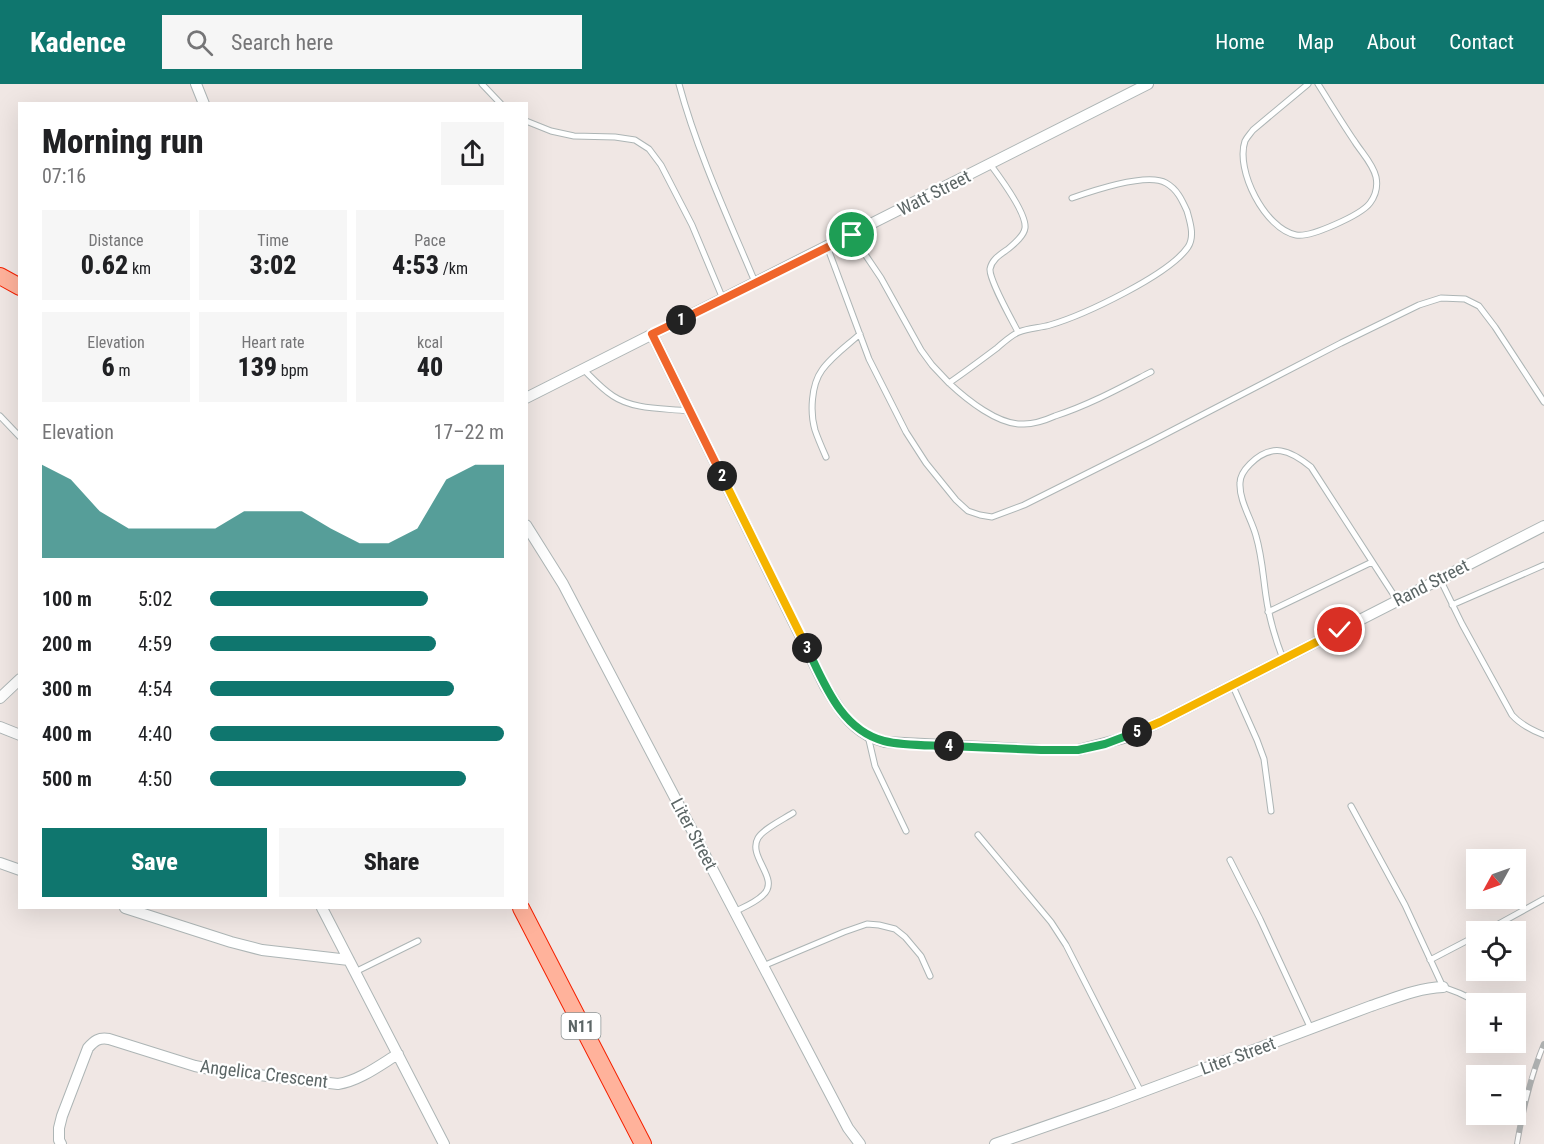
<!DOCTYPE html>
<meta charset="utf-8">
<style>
:root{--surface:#fff;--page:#f6f6f6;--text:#202124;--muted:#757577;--accent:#0f766e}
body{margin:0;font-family:"Roboto Condensed",sans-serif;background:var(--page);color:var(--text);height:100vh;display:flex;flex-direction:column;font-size:22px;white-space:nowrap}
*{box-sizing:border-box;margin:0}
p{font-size:20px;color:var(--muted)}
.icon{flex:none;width:33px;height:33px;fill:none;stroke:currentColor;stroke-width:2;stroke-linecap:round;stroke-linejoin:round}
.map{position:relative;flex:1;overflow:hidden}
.sheet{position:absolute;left:18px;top:18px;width:510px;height:807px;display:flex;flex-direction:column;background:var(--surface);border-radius:0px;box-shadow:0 6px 24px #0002}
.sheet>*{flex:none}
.needle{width:39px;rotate:230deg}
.tools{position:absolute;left:1466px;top:765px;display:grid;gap:12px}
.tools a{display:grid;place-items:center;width:60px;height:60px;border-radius:0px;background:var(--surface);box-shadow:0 6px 24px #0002;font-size:30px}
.pin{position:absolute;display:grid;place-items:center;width:51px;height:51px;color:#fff;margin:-26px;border:3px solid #fff;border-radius:50%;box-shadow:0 2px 6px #0007}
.km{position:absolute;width:30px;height:30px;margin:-15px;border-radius:50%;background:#222;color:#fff;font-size:16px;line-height:30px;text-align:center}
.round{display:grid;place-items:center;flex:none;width:63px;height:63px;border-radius:0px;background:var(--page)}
.summary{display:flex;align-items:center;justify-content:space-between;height:102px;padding:0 24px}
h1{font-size:33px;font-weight:800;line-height:45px}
.figures{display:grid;grid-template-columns:repeat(3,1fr);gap:9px;height:102px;padding:6px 24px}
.figures div{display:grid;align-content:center;border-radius:0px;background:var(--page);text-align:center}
.figures b{font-size:26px;font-weight:800}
.figures small{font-size:16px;font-weight:400}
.figures p{font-size:16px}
.chart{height:168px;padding:12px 24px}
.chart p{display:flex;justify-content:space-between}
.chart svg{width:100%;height:108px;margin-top:6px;fill:var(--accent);opacity:.7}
.action{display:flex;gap:12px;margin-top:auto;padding:12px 24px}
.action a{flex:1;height:69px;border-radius:0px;background:var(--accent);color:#fff;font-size:24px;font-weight:800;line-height:69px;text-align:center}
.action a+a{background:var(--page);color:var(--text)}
ul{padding:0 24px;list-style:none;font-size:20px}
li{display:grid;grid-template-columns:96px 72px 1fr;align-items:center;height:45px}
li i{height:15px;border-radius:8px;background:var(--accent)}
header{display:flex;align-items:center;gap:36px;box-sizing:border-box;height:84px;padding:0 30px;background:var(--accent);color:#fff}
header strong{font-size:28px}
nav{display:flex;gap:33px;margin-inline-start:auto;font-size:21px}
.search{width:420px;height:54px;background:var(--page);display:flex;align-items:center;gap:15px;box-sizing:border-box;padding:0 21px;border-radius:0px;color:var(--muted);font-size:22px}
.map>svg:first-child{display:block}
</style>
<header>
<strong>Kadence</strong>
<div class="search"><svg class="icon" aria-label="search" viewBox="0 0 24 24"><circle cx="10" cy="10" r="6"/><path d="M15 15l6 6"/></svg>Search here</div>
<nav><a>Home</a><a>Map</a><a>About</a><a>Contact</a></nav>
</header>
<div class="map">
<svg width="1544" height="1060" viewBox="0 0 1544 1060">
<rect width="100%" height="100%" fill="#f0e7e4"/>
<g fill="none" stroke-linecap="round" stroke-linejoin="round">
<g stroke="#adb5b5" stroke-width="7">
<path id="service" d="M482,0l19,20
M679,0c18,67 49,134 76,198
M1308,0l-55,46c-3,4 -6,7 -8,11 -10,29 20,88 51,94 14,3 65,-20 74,-32 6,-8 8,-16 6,-26 -3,-13 -14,-24 -21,-35 -13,-19 -25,-39 -37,-58
M526,37l25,10 23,5 41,1 20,3 14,9 12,16 31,60 31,74
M990,80c9,12 37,50 35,64 -1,8 -11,16 -17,21 -7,5 -16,10 -18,20 -1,11 22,51 28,63
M1072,114c20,-7 75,-26 94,-15 11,6 16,17 21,28 3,11 8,25 1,36 -19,28 -104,68 -138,78 -10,3 -22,3 -31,7 -8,3 -16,11 -22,16 -16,12 -32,24 -48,35 17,16 50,43 75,41 10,0 22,-4 31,-8 34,-11 65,-28 96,-44
M852,151l29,43 40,72 11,15 17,18
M827,162l42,113 37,73 20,31 30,37 12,11 12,4 12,2 32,-12 126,-63 191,-99 78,-38 22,-7 24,1 14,7 16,21 49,75
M584,286c9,9 18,19 29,26 21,14 51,12 75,15
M0,332l20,21
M826,373c-4,-9 -8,-18 -11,-27 -5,-17 -4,-45 7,-60 10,-14 26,-25 38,-36
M1440,495l22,45 50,91c9,10 19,15 32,20
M1452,521l92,-40
M1268,528l104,-50
M1283,575c-8,-21 -14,-41 -17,-63 -3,-20 -4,-40 -10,-60 -4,-16 -17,-35 -16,-53 0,-8 5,-14 10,-19 22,-22 40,-14 61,3l86,133
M1232,600l25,56 7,19 7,52
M868,652l7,30 31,65
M1351,722l54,99 38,82 16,6 23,11
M978,751l73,87 15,23 75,147
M1230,776l30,59 51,110
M734,828c10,-5 21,-9 29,-17 18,-16 -16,-38 -5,-57 5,-9 26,-19 35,-25
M1484,848l60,-33
M1430,876l46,-24
M763,882l81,-34 23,-8 12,1 16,4 10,8 16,19 9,20
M355,888l63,-31"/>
</g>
<g stroke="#adb5b5" stroke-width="12">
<path id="minor" d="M196,0l8,20
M652,250l173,352c11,18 22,38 42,49 5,3 12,5 18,7l156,8h37l46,-12 36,-16 384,-196
M526,314l622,-314
M526,441l37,59 285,544 12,16
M0,614l20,-19
M0,643l20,8
M0,779l20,7
M125,824l106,34 31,8 87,10
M322,824l122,236
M61,1060l-2,-4v-12l3,-12 26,-68c6,-7 11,-11 21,-9l86,27 20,4 123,14c21,-3 42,-19 60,-30
M995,1060l112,-39 264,-99c24,-8 47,-18 72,-19"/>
</g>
<g stroke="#f42100" stroke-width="18">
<path id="trunk" d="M0,192l20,11
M521,824l122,236"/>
</g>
<use href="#service" stroke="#fff" stroke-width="5"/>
<use href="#minor" stroke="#fff" stroke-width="10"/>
<use href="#trunk" stroke="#ffb29b" stroke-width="16"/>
<g stroke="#afb1b1" stroke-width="6">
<path id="rail" d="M1517,1060c6,-36 13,-66 27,-100"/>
</g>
<use href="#rail" stroke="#fff" stroke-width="4" stroke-dasharray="11" stroke-linecap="butt"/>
</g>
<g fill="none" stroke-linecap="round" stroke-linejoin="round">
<g stroke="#fff" stroke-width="12">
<path id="split-1" d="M681,236l171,-85"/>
</g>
<g stroke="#fff" stroke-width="12">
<path id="split-2" d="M681,236l-29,14 70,142"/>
</g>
<g stroke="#fff" stroke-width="12">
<path id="split-3" d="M722,392l85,172"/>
</g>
<g stroke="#fff" stroke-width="12">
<path id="split-4" d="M807,564c17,35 34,82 77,93 20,5 44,4 65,5"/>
</g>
<g stroke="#fff" stroke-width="12">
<path id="split-5" d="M949,662l92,4h37l27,-6 32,-12"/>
</g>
<g stroke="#fff" stroke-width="12">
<path id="split-6" d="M1137,648l23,-10 180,-92"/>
</g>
<use href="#split-1" stroke="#f0652b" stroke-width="8"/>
<use href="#split-2" stroke="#f0652b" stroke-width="8"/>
<use href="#split-3" stroke="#f5b400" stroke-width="8"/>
<use href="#split-4" stroke="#22a559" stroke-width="8"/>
<use href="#split-5" stroke="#22a559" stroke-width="8"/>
<use href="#split-6" stroke="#f5b400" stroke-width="8"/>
</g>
<g text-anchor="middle" stroke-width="4.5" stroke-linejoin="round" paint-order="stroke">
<rect fill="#fff" stroke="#8d9494" stroke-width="1.5" x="561.5" y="929" width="39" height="26" rx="4.5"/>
<g font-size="16" font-weight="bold" fill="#5c6666">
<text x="581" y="948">N11</text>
</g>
<g font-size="18" fill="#5c6666" stroke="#fff">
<text transform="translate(934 109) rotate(-27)" y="6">Watt Street</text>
<text transform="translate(1431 499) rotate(-27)" y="6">Rand Street</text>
<text transform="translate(694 750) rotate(62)" y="6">Liter Street</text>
<text transform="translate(1238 972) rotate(-20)" y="6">Liter Street</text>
<text transform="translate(264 990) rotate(7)" y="6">Angelica Crescent</text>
</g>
</g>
</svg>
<div class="tools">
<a><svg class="needle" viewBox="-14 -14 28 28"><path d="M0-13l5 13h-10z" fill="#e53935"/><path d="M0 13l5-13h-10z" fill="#757577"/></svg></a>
<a><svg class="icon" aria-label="locate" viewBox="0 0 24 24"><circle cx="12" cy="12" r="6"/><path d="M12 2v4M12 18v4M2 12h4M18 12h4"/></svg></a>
<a>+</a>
<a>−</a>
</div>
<div class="pin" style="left:852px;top:151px;background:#1e9e55"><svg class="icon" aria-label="arrive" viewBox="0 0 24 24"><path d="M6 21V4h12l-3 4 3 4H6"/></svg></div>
<div class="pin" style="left:1340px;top:546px;background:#d93025"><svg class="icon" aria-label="check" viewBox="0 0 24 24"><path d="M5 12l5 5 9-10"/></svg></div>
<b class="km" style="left:681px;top:236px">1</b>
<b class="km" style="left:722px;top:392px">2</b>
<b class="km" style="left:807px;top:564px">3</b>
<b class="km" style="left:949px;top:662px">4</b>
<b class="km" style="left:1137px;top:648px">5</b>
<section class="sheet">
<div class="summary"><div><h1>Morning run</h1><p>07:16</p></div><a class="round"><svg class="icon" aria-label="share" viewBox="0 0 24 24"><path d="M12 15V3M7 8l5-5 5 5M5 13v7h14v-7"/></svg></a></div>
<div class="figures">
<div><p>Distance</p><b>0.62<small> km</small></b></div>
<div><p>Time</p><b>3:02</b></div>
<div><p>Pace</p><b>4:53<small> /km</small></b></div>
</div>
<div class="figures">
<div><p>Elevation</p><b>6<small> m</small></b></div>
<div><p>Heart rate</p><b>139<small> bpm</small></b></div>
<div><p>kcal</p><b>40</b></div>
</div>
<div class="chart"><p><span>Elevation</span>17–22 m</p>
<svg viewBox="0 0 160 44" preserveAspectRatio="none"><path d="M0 44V6L10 12L20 25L30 32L40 32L50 32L60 32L70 25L80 25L90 25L100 32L110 38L120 38L130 32L140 12L150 6L160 6V44z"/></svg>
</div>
<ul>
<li><b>100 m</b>5:02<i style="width:74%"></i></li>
<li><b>200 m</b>4:59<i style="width:77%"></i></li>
<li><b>300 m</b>4:54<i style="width:83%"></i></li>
<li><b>400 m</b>4:40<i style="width:100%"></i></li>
<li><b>500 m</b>4:50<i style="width:87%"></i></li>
</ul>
<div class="action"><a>Save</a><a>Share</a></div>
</section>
</div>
